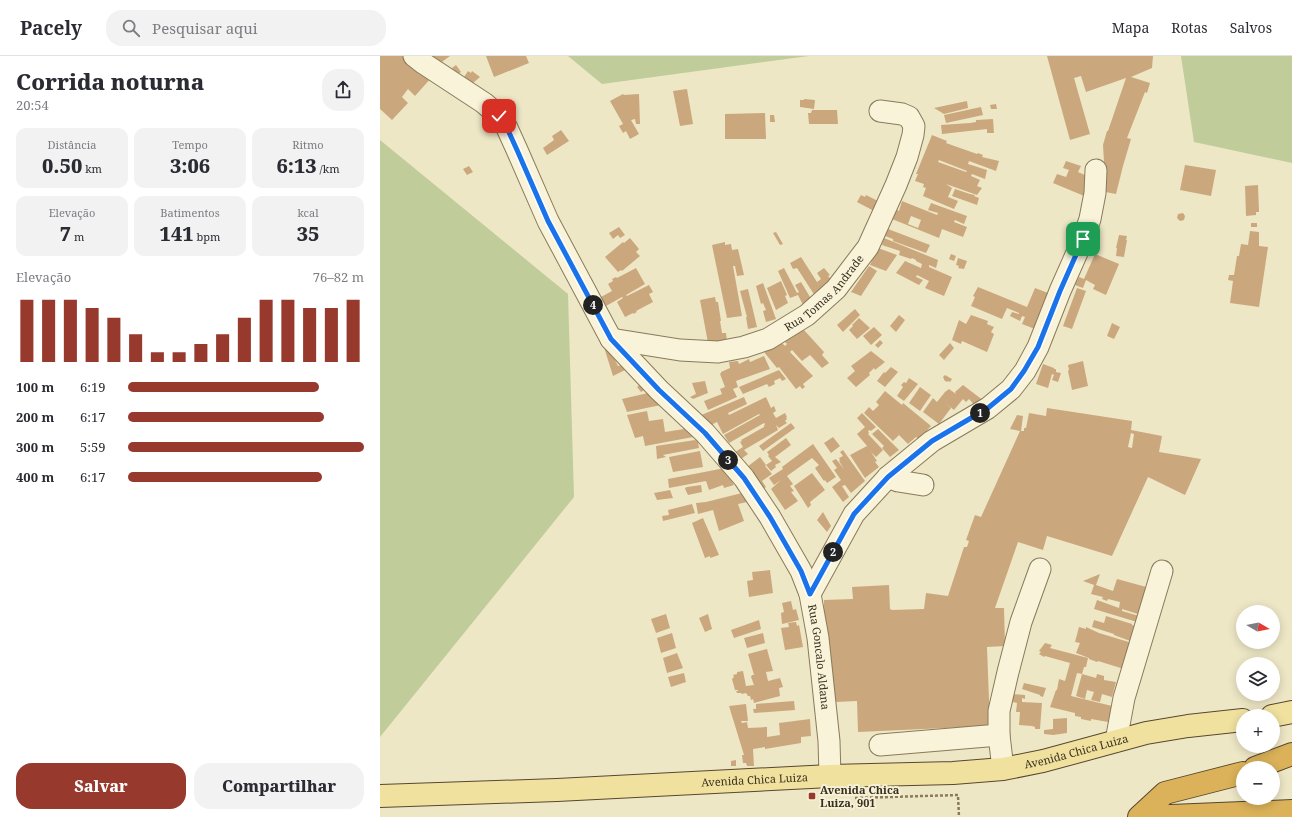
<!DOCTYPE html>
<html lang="pt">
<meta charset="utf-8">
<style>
:root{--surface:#fff;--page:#f2f2f3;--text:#2b2b33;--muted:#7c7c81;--line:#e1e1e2;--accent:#97392d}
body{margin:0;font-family:"Noto Serif",serif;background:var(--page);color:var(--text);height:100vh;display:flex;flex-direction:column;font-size:15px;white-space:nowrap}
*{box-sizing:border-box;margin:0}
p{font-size:13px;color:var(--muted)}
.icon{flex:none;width:22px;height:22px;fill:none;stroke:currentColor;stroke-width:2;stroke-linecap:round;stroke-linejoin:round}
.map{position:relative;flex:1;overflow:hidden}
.details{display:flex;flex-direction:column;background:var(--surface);width:380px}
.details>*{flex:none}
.needle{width:26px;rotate:99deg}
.controls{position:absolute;left:856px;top:549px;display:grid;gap:8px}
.controls a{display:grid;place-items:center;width:44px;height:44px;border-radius:50%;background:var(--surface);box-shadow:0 2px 10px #0003;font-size:20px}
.pin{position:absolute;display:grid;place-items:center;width:34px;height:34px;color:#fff;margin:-17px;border-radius:8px;box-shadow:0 2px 6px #0006}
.km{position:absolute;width:20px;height:20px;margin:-10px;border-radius:50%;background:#222;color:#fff;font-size:11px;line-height:20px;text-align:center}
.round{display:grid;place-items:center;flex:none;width:42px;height:42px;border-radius:16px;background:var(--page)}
.overview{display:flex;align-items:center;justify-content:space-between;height:68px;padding:0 16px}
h1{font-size:22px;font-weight:800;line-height:30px}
.figures{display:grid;grid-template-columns:repeat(3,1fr);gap:6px;height:68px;padding:4px 16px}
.figures div{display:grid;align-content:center;border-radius:10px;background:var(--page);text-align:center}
.figures b{font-size:20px;font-weight:800}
.figures small{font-size:11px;font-weight:400}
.figures p{font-size:11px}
.chart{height:112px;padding:8px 16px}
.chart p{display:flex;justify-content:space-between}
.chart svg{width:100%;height:72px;margin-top:4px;stroke:var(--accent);stroke-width:6}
.action{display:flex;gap:8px;margin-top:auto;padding:8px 16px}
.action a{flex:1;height:46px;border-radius:16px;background:var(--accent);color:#fff;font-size:16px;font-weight:800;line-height:46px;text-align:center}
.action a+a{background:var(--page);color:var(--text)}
ul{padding:0 16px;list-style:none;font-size:13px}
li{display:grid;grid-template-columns:64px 48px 1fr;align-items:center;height:30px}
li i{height:10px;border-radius:5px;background:var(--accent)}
header{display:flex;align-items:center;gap:24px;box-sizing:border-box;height:56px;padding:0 20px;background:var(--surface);border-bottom:1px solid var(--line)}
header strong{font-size:19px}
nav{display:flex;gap:22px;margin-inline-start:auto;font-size:14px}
.search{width:280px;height:36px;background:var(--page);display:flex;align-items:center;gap:10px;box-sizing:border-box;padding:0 14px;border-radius:16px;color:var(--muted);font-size:15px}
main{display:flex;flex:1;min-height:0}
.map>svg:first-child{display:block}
</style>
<header>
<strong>Pacely</strong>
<div class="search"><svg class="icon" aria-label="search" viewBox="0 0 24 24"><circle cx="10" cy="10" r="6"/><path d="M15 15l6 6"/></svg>Pesquisar aqui</div>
<nav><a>Mapa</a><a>Rotas</a><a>Salvos</a></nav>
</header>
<main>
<section class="details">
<div class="overview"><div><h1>Corrida noturna</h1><p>20:54</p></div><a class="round"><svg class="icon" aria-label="share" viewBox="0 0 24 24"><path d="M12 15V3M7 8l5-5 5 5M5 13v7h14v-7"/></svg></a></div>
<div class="figures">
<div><p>Distância</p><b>0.50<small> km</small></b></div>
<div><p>Tempo</p><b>3:06</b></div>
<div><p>Ritmo</p><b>6:13<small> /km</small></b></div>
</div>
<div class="figures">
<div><p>Elevação</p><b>7<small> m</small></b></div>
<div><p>Batimentos</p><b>141<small> bpm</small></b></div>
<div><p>kcal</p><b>35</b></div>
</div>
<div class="chart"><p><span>Elevação</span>76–82 m</p>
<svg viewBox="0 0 160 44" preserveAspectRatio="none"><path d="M5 44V6M15 44V6M25 44V6M35 44V11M45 44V17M55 44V27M65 44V38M75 44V38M85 44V33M95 44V27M105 44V17M115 44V6M125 44V6M135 44V11M145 44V11M155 44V6"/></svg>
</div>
<ul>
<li><b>100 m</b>6:19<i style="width:81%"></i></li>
<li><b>200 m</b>6:17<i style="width:83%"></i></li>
<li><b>300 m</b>5:59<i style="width:100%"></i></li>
<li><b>400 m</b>6:17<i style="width:82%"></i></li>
</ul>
<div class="action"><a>Salvar</a><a>Compartilhar</a></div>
</section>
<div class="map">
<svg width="912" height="761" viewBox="0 0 912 761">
<rect width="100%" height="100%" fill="#eee7c6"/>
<path fill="#c0cc9a" d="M188,0h241l-207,28z
M801,0h111v107l-98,-21z
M0,84l188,154 6,203 -194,240z"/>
<path fill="#cba77d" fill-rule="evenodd" d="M0,0h26l26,21 -17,19 -7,-7 -6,8 6,6 -16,17 -12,-11z
M52,0h18l-11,8z
M106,0h40l3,7 -35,14z
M667,0h106l-1,12 -21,9 19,6 -3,10 -2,-1 -18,46 4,1 -8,27 -7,28 -16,-3 4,-29 -1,-17 4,-14h1l18,-53 -40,14 -5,-16 -7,2 16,56 -20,6z
M76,9l5,7 -3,2 -6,-6z
M88,15l3,2 1,-2 8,6 -7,6 -9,-6z
M307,33l6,35 -13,2 -7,-35z
M243,38l1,1 15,-1 1,30h-4l-1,-5 -4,1 8,14 -9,5 -4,-8 -3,2 -4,-7 4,-2 -13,-23z
M424,43l11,1 -1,9 -14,-2v-7h4z
M587,45l1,7 -24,6 -10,-6z
M616,48l1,5h-6l-1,-4z
M601,51l2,8 -37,8 -2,-8z
M432,54h25l1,14h-29l-1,-11h3z
M385,57l1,26h-41v-25z
M390,59h4l1,7h-5z
M613,63l1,14h-7v-4l-45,5 -1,-9 29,-2 6,-1v-2z
M181,74l8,11 -22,14 -4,-7 11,-8 -2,-4z
M552,79l15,6 -1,2 31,11 1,-1 5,2 -1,2 17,4 -3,10 -27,-10 -1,3 19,6 -2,9 -13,-5 -1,2 9,4 -3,6 5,2 -5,7 -31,-11 6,4 -4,9 10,4 -4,8 -31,-13 3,-8 -3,-1 1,-3 -9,-3 3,-7h-2zM559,104l28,11 -1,1 -28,-10z
M686,105l15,5 -3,6 9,4 2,22 -36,-15 4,-9 9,3 3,-7 -6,-2z
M805,109l31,5 -5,26 -31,-6z
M89,110l4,6 -6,3 -4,-6z
M878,129l1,27h-3v3l-10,1 -1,-30z
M575,133l15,5 5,1 -1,1 5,2 -2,7 -25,-9z
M481,139l4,2 1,-2 12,6 -4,10 -17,-9z
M522,145l35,14 1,-2 -10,-3 3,-7 36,13 -3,8 -9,-4 -1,2 13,5 -4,10 -21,-8 -3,9 -47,-19 5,-9 2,1zM531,160l10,4 -3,8 -10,-4z
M803,157l2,3 -1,4 -4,1 -3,-3 1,-4z
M871,167h6v4h-6z
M239,171l6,8 -5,3 -2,-3 -5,4 -4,-6z
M508,173l42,16 -4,8 -33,-12v-2l-8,-3z
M870,175l9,1v14l9,1 -9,60 -29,-4 3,-22 -5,-1 1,-5h5l3,-19h2l2,-12 7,1z
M396,176l7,12 -3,1 -7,-12z
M739,179l8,1 -1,4h1l-3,17 -8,-1 1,-8h-1z
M250,182l9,11 -3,3 4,4 -18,15 -1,-1 -3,2 -13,-15 18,-15 1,1z
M504,182l54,22 -2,8 -7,-3v2l23,10 -8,19 -19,-8 4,-7 -12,-6 -1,2 7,3 -4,5 -23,-12 9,-12 16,7 1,-4 -6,-3v-1l-4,-2 -1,1 -12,-4 1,-4 -18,-6z
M345,186v3l6,-1 1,6 6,-1 6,26 -7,1 -2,-10h-2l9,50 -15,2 -15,-73z
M498,192l19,7 -11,16 -16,-6z
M571,198l5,2 -2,5 -5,-2z
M715,198l24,10 -13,31 -13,-6 2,-4 -9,-5 -3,8 -8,-3 4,-8 5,2z
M421,201l16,25 4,-3 -4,-6 7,-5 6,7 -2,1 6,7 -17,16 -20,-31 -4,1 -3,-6z
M578,202l9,3 -3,8 -6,-1 1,-2 -3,-1z
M489,210l8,5 -16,25 -10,-4z
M256,212l9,16 -19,11 1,1 22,-11 4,7 -4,2 4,8 -17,9 1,1 -4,2v-1l-8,4 -8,-15 6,-4 -1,-1 -16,9 -5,-9 11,-6 -4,-7 5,-3 -1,-2 4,-2 1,1z
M404,212l13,25 2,-1 -4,-7 6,-3 12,20 -9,5 -6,-12 -8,3 -12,-27z
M401,225l6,14 -2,1 3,7 -12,7 -9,-22z
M383,227l13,36 -10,3 -3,-11 3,-1 -3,-7 -2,1 -5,-18z
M598,231l49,20 8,-19 13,5 -12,28 2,1 -3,7 -13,-5 3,-7 -3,-1 -2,5 -10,-5 2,-4 7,2v-1l-12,-5 -5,11 -31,-13 4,-9 -2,-1z
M697,232l9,3 -14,38 -9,-3z
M368,233l9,38 -9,2 -2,-12h1l-7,-26z
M335,241l1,5h2l3,19h-1l2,12h4l1,8 -19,2 -8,-43z
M475,253l5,6 -17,17 -6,-7z
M519,259l6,5 -9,12 -6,-6z
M591,259l17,6 -1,3 7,3 -3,5 3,2 -7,18 -25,-11 -1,3 -9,-4 7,-20 7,4z
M479,262l11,10 -13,11 -8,-9 4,-4 -1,-1z
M732,267l8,4 -6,12 -7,-3z
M494,271l8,8 -11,10 -8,-9z
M424,274l20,22 -2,3 7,8 -7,5 -12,-13 -8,6 -10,-11 -2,2 23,24 -10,8 2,3 -3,2 -2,-3 -4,3 -17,-22 -2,1 -13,-16 17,-10 4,4 2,-2 -3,-3 9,-6z
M500,284l3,3 -5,5 -3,-3z
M570,287l4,5 -10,12 -5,-5z
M223,288l9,10 6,12 4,-1 3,5 -12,6z
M491,295l14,11 -10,8 -1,-2 -5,5 1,2 -14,12 -9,-9 8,-7 -4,-5z
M384,300l6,13 -34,12 2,6 -5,2 4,8 -29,13 -4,-9 18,-7 -2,-5 5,-2 -5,-13 1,-1v-1l9,-4 -1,-6 9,-1 1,3 10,-5 1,3z
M703,305l5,25 -16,4 -4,-19 1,-1 -1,-5z
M663,308l11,4v1h2v3l5,1 -3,9 -6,-2 2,-5 -2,-1 -4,14 -12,-4z
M511,311l7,5 -13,15 -8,-6 7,-9 1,1z
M399,314l7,9 -4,2 -2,-3 -6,3 1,3 -6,3 -2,-3 -24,10 -4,-7z
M565,319l7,4 -2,3 -2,-1 -1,1 -3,-2v-1l-1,-2z
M529,322l9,6 -14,17 -7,-5 6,-9 -2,-2 3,-3 2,1z
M325,325l3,12 -15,6 -3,-2 6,-3 -4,-11z
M261,328l5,5 -5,3 -4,-5z
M583,329l21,16 -7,7 -8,-9 -3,3 -3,-3 -9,11 -9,-7 6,5 -12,16 -16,-12 10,-14 4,4 8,-10 4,-3 7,5 -1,-2z
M540,331l11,8 -11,16 -11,-8z
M505,335l17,14 1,-2 28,23 -12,13 -3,-2 -8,7 -9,-9 -6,6 -29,-28 5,-6 4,4 6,-6 -3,-3z
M268,337l13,12 -34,7 -5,-13z
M364,341l3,7 -19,9 1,2 37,-18 5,11 3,-2 2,5 -3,2 3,5 9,-5 2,4h-1l1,2 -2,2 2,2 -8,5 -3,-3 2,5 -34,20 4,4 -7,5 -6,-7 8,-5 -3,-5 2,-1 -1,-1 23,-13v-1l1,-2 -1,-1 -35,20 -5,-8 36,-20 -1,-1 -36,20 -6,-12 -8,4 -10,-10z
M667,352l85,13 -1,9 31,6 -3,16 42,7 -16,36 -37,-18 -36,79 -65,-20 -4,14 -25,-8 -23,66h9l1,38 -18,1 3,79 -132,6 -1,-31 -21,1 -12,-85v-17l29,-1 -1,-12 37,-2 1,24 2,1 32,-1 2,-16 22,3 16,-49h3l2,-6 -3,-1 9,-25 6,2 39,-86 -10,-2 7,-14 6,1 -2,15h3v-3h2l3,-15 17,3zM751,377l3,1 -2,14 -4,-1z
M267,355l2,10 14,-2 2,13 19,-3 9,8 -48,9 -2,-10 -8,2 -8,-23z
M482,357l14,14 -5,4 -1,-1 -2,1 1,2 -1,1 15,16 -7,7 -5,-5 6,9 -2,1 4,5 -14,11 -15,-23 17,-9 -10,-12 8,-7 -8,-9z
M411,367l4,5 -32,23 -4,-5z
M498,373l21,21 -9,7 -8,-9 2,-2 -12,-12z
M453,381l7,9 -9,7 -7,-10z
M406,382l5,7 -16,12 6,5 -6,3 1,2 -5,4 -5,-6 -1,1 7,8 -10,7 4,6 -3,2 -16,-22 13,-10 6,8 6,-4 -4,-5 1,-1 -2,-3z
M315,384l3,2 1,6 -36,7 3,2 -9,2 -1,-13z
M433,388l23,33 -9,6 -2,-3 -1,1 -9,-13 4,-3 -7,-7 -25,18 6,8 -3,2 4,5 -3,1 7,9 -13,9 -14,-21 10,-9 -7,5 -5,-7 14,-9 -1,-2z
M463,394l22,31 -14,12 -6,-8 -3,1 7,11 -6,5 -11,-15 9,-7 -7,-10 3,-2 -5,-7 4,-2 8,10 -5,-8 1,-1 -1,-2 4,-2 -3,-4z
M320,395l3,16 -30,5 -4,-15z
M345,412l9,17 -10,3 -1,-3 -14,5 -3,-9 -37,7 -1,-9z
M432,417l13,17 -15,12 1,3 -3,3 -14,-22z
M321,429l1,7 -14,3 -2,-4 -1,-3 2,-1z
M290,434l3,8 -16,2 -3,-7z
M362,437l5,9 -9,2 6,17 -25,10 -6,-21 -15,4 -2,-11 10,-1z
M312,448l3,9 -32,8 -1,-5 7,-1 -1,-5z
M443,456l8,14 -4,6 -10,-12z
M323,462l16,37 -9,3v-2l-5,2 -13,-35z
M390,514l3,23 -24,4 -2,-16 6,-1 -1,-8z
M720,518l-4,11 17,6 4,-12 33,9 -9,27 -19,-6v2l17,5 -2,6 -43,-13 3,-9 22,8 1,-6 -12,-3 -1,2 -5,-2 1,-2 -12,-3 3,-9 -11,-4z
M411,545l2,9 3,-1 3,11 -17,4 -1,-11 3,-1 -2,-9z
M286,558l4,14 -14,5 -5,-14z
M328,558l4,15 -7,3 -6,-14z
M726,560l26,8v1l6,2 -5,15 -19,-7v-1l-22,-7 2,-7 10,3z
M379,564l2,9 -27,9 -3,-8z
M416,566l1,4 2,-1 4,22 -18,3 -4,-22 8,-1 -1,-4z
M699,571l7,2v-2l13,6 33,10 -8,26 -26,-8 -1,1 -8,-3v-1l-13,-5 4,-10 -5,-1z
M292,577l4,15 -15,5 -4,-15z
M383,577l2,10 -18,5 -3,-10z
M665,587l7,2 -2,3 38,10 -2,9h-2l-2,7 -5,-1 -6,23 41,10 -4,16 -17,-3v2l-10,-2v-2l-6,-1v-3l-25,-6 6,-17h1l2,-11 6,2 5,-18 -25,-7 -1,1 -5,-3 2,-2 -2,-1z
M387,593l6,22 -7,1 2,9 12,-3 3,9 -4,1 1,8 -26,7 -1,-4 -2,1 -1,-4h-2l-2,-3 -4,1 -1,-1h-4l-1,-2h2v-1h-3l-3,-11 2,-2 -1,-2 4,-1v-2l6,-1 3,15 8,-1 -3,-8 1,-2h2l-6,-21z
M297,597l6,15 -16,5 -4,-15z
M304,617l2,9 -15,5 -3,-10z
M702,618l14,4 1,-4 7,2v4l12,2 -4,15 -10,-3 -2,8 -9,-2 3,-8 -7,-2 -2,9 -9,-3z
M644,627l22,5 -3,9 -3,-1v-1l-18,-6z
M633,638l12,1v4l-3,-1v4l20,1 -2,26h-5v-2l-3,-1 -13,-1 1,-13h-4l1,-9 -4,-1z
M414,645l1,9 -41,3 -1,-4h3v-5z
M366,648l2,17h-7l1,2 5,-1 1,6 19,-1v10l13,-2 -1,-12 31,-4 1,17 -10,1v6l-36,6v-2l-12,2 1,17h-7l-1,-3h-3l-1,-8h2l-15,-49z
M687,662v15l-14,2 -9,-1v-4l9,-1v-10z
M356,704v6h-5v-5z"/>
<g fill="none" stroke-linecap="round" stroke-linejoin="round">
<g stroke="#897a5c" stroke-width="23">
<g id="minor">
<path id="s1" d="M34,0l9,7 61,40 15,13 8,12 10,22 31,71 63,118 48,51 46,43 39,45 26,39 31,54 9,23 8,44 11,103 1,35"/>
<path id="s2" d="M231,283l69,11 38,2 26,-5 24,-8 39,-24 29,-26 32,-42 28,-62 11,-28 6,-22 1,-9 -5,-9 -7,-3 -22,-3"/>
<path d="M508,421l10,4 25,4"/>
<path d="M430,538l44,-80 34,-37 44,-36 56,-33 23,-19 14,-18 13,-24 22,-56 23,-52 7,-20 5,-26 1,-23"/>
<path d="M736,685l8,-43 38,-127"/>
<path d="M500,689l119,-10"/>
<path d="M623,713l-4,-34v-24l9,-39 13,-50 19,-53"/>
</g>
</g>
<g stroke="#574730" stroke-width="24">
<g id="major">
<path d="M892,660l20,-4"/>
<path id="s3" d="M0,740l177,-6 273,-14 123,-3 50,-4 40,-8 103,-28 42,-7 55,-6"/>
</g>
</g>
<g stroke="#574730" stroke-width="24">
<path id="highway" d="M875,712l37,-14
M759,761l26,-24 78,-20
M767,761l145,-6"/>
</g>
<path stroke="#897a5c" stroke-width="2.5" stroke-dasharray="3 2" stroke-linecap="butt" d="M475,737v5l103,-3 1,22"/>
<use href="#minor" stroke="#f8f3d9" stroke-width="21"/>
<use href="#major" stroke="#f0e19f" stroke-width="22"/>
<use href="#highway" stroke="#dbb259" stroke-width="22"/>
</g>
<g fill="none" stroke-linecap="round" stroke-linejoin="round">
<g stroke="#fff" stroke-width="8">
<path id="route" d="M119,60l8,12 10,22 31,71 63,118 48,51 46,43 39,45 26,39 31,54 9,23 44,-80 34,-37 44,-36 56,-33 23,-19 13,-18 14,-24 22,-56 23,-52"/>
</g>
<use href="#route" stroke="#1a73e8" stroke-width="5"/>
</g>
<rect fill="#97392d" stroke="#f5f0d6" stroke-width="1.5" x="428" y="736" width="8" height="8" rx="2"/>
<g text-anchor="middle" stroke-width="4" stroke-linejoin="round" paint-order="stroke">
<g font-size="11" fill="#392f1f" stroke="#f5f0d6">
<text dy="4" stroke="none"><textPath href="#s2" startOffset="233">Rua Tomas Andrade</textPath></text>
<text dy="4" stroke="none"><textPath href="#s1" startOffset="744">Rua Goncalo Aldana</textPath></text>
<text dy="4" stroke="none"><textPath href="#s3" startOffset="699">Avenida Chica Luiza</textPath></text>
<text dy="4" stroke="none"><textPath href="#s3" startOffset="375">Avenida Chica Luiza</textPath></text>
</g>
<g font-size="11" font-weight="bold" fill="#392f1f" stroke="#f5f0d6" text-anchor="start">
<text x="440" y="738">Avenida Chica<tspan x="440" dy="13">Luiza, 901</tspan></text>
</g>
</g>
</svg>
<div class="controls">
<a><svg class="needle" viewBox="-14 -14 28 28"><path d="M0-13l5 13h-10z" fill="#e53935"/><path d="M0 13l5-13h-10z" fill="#7c7c81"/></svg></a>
<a><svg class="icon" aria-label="layers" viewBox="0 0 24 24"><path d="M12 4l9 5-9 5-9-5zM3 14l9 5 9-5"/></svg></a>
<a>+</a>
<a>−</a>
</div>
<div class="pin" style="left:703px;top:183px;background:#1e9e55"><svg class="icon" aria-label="arrive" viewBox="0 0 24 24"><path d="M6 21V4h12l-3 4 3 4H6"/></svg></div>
<div class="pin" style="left:119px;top:60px;background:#d93025"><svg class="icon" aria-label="check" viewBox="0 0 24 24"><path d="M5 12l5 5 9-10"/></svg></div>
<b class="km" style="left:600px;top:357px">1</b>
<b class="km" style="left:453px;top:496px">2</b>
<b class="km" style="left:348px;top:404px">3</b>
<b class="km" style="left:213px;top:249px">4</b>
</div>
</main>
